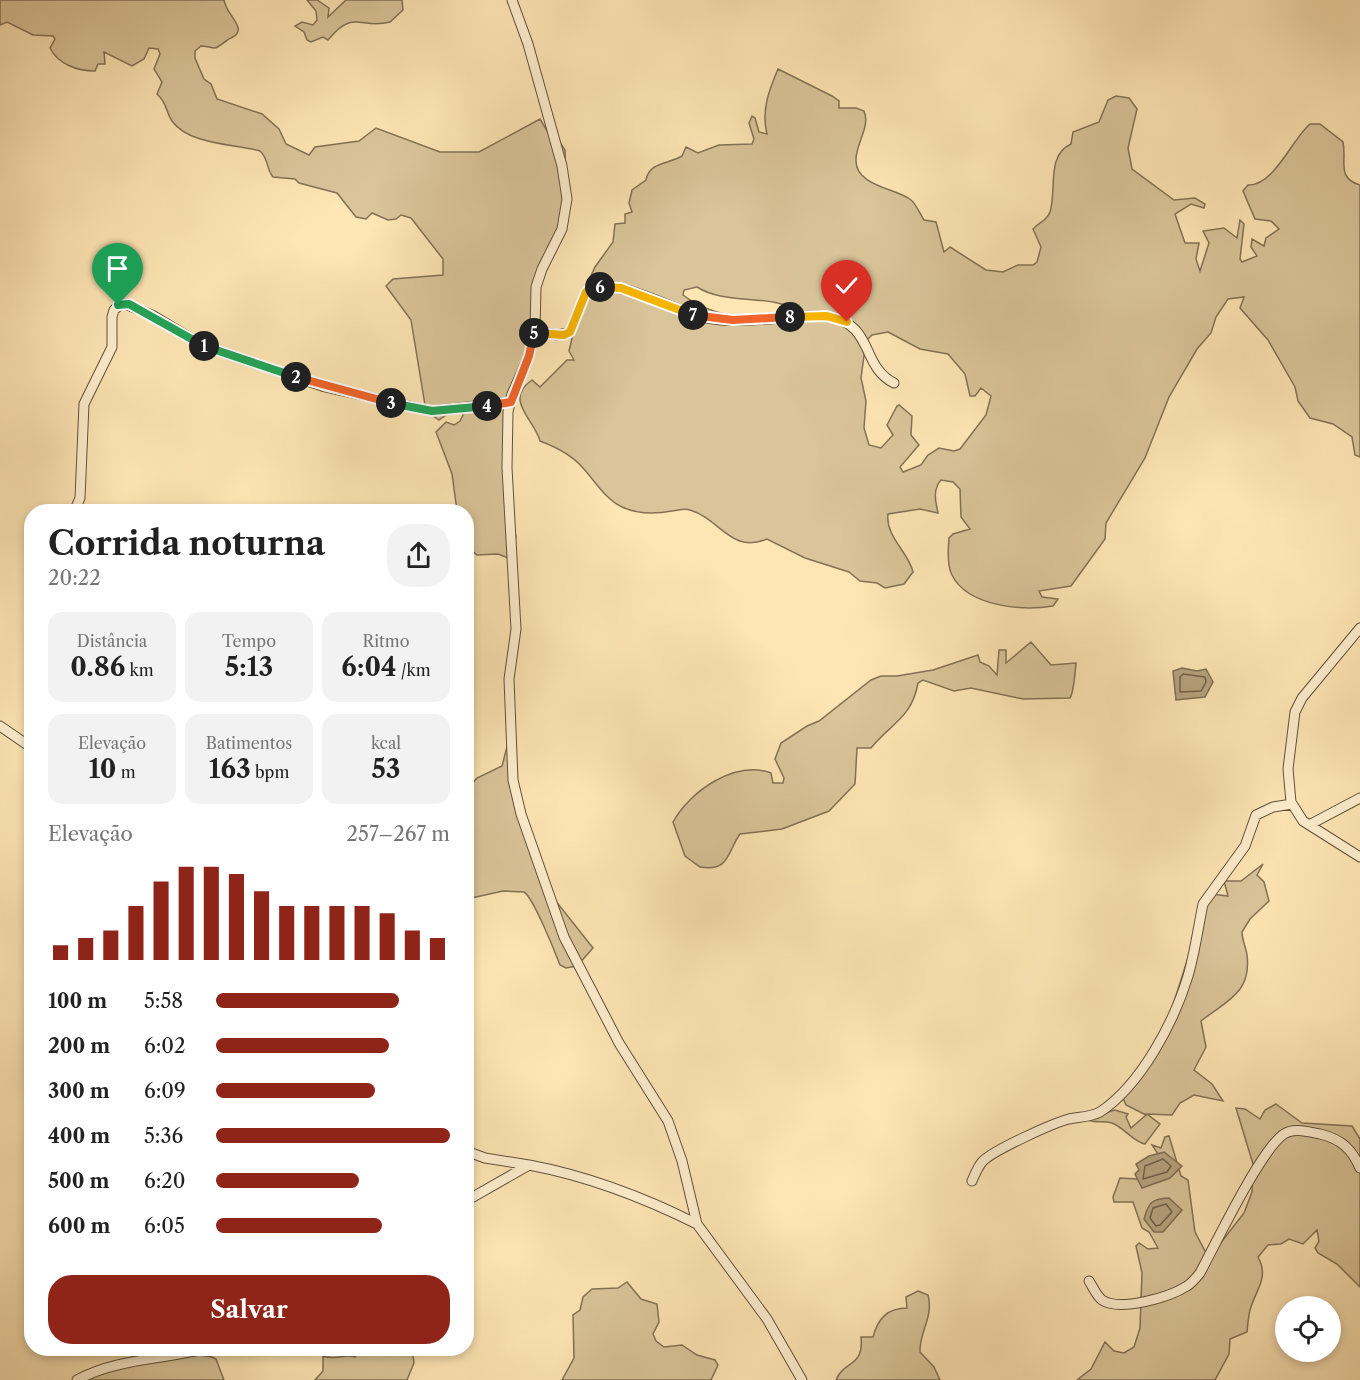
<!DOCTYPE html>
<html lang="pt">
<meta charset="utf-8">
<style>
:root{--surface:#fff;--page:#f2f2f2;--text:#222;--muted:#767676;--accent:#8f2418}
body{margin:0;font-family:"Libre Caslon Text",serif;background:var(--page);color:var(--text);height:100vh;display:flex;flex-direction:column;font-size:22px;white-space:nowrap}
*{box-sizing:border-box;margin:0}
p{font-size:20px;color:var(--muted)}
.icon{flex:none;width:33px;height:33px;fill:none;stroke:currentColor;stroke-width:2;stroke-linecap:round;stroke-linejoin:round}
.map{position:relative;flex:1;overflow:hidden}
.details{position:absolute;left:24px;top:504px;width:450px;height:852px;display:flex;flex-direction:column;background:var(--surface);border-radius:24px;box-shadow:0 3px 9px #0003}
.details>*{flex:none}
.fabs{position:absolute;left:1275px;top:1296px;display:grid;gap:12px}
.fabs a{display:grid;place-items:center;width:66px;height:66px;border-radius:50%;background:var(--surface);box-shadow:0 3px 9px #0003;font-size:30px}
.pin{position:absolute;display:grid;place-items:center;width:51px;height:51px;color:#fff;margin:-62px -26px;border-radius:50% 50% 50% 0;rotate:-45deg;box-shadow:0 0 6px #0007}
.pin .icon{rotate:45deg}
.km{position:absolute;width:30px;height:30px;margin:-15px;border-radius:50%;background:#222;color:#fff;font-size:16px;line-height:30px;text-align:center}
.round{display:grid;place-items:center;flex:none;width:63px;height:63px;border-radius:24px;background:var(--page)}
.headline{display:flex;align-items:center;justify-content:space-between;height:102px;padding:0 24px}
h1{font-size:33px;font-weight:700;line-height:45px}
.stats{display:grid;grid-template-columns:repeat(3,1fr);gap:9px;height:102px;padding:6px 24px}
.stats div{display:grid;align-content:center;border-radius:15px;background:var(--page);text-align:center}
.stats b{font-size:26px;font-weight:700}
.stats small{font-size:16px;font-weight:400}
.stats p{font-size:16px}
.chart{height:168px;padding:12px 24px}
.chart p{display:flex;justify-content:space-between}
.chart svg{width:100%;height:108px;margin-top:6px;stroke:var(--accent);stroke-width:6}
.primary-button{display:flex;gap:12px;margin-top:auto;padding:12px 24px}
.primary-button a{flex:1;height:69px;border-radius:24px;background:var(--accent);color:#fff;font-size:24px;font-weight:700;line-height:69px;text-align:center}
ul{padding:0 24px;list-style:none;font-size:20px}
li{display:grid;grid-template-columns:96px 72px 1fr;align-items:center;height:45px}
li i{height:15px;border-radius:8px;background:var(--accent)}
.map>svg:first-child{display:block}
</style>
<div class="map">
<svg width="1360" height="1380" viewBox="0 0 1360 1380">
<rect width="100%" height="100%" fill="#fee5b4"/>
<filter id="stains"><feTurbulence type="fractalNoise" baseFrequency=".00333" numOctaves="4"/><feColorMatrix values="0 0 0 0 .2 0 0 0 0 .09 0 0 0 0 .02 0 0 0 .5 -.17"/></filter>
<radialGradient id="worn" r=".72"><stop offset=".6" stop-color="#630" stop-opacity="0"/><stop offset="1" stop-color="#630" stop-opacity=".3"/></radialGradient>
<path fill="#dac499" stroke="#827256" stroke-width="1.5" fill-rule="evenodd" d="M0,0h224c2,16 26,29 7,38 -5,2 -11,9 -16,10 -4,0 -9,-2 -14,-2l-6,5v7l9,21 7,5 6,15 45,15 17,15 7,15 23,11 6,-8 44,-6 17,-13 64,24h39l61,-33 9,15 6,1 10,15 2,65 -26,57 -9,70 -24,58 -1,47 5,68 4,22 -4,18 -4,3 -10,-4 -21,1 -10,-9 -1,-34 -9,-1 -5,-37 -16,-42 10,-10 8,3 6,-4 5,-10 -4,-7 -22,16 -13,-9 -15,-91 -25,-34 7,-7 50,-4v-16l-32,-41 -10,-3 -5,4 -8,1 -16,-7 -6,6 -10,-2 -19,-24 -38,-10 -4,-4 -22,-2c-7,-8 -4,-18 -13,-26 -25,-7 -71,-6 -88,-30 -7,-10 -4,-17 -15,-27l5,-12 -8,-13 6,-15 -2,-5 -9,-1 -5,11 -12,7 -28,-14 1,12h-7l-3,7c-18,0 -37,-7 -45,-23l5,-9 -2,-3 -20,-1 -26,-13 -7,3z
M307,0h10l12,8 -1,9 18,-17h56l1,10 -13,12c-30,8 -36,-14 -62,18l-5,-3 -12,5 -4,-2 -3,-8 -9,-6 7,-4 11,3 4,-5 -1,-9z
M778,69l54,27 7,5v7h17l8,3c7,16 -9,33 -8,50 0,25 42,28 55,39 5,4 9,14 13,20l12,2 8,30 6,-5 36,23 17,2 15,-7h15l4,-3 4,-15 -8,-18c6,-7 14,-8 17,-17 7,-22 -4,-57 21,-68l2,-12 26,-10 9,-22 8,-4 13,2 8,11 -9,39 4,21 42,31 21,-2 10,6 -1,4 -13,-4 -16,10 10,29h14l-3,16 4,12 9,-28 -6,-12 21,-3 13,10 3,-18 4,4 -4,35 2,3 15,-6 -6,-9 1,-8 12,7 2,-8 13,-9 -8,-8 -16,-2 -12,-28 5,-6c26,1 44,-46 62,-61h10l23,18c4,19 -7,36 17,43v272l-5,-2 -3,-18 -19,-13 -23,-6 -12,-17 -3,-14 -27,-47 -28,-32 4,-11 -16,2 -12,18 -5,16 -14,16 -28,48 -24,61 -39,65 -1,16 -34,47 -32,5 3,6 16,2 -5,7c-30,5 -85,1 -101,-31 -5,-9 -4,-26 -3,-37l4,-4 17,-5 -9,-12 -1,-28 -7,-7 -12,-2c-9,10 -5,23 -3,33l-18,-4 -32,5c-3,22 21,39 25,58l-9,12 -19,4 -8,-5 -17,-2 -11,-9 -44,-14 -38,-19c-36,15 -47,-20 -77,-29 -6,-2 -11,0 -18,1 -16,3 -35,3 -50,-4 -17,-8 -27,-26 -39,-39 -11,-13 -27,-21 -43,-27 -5,-21 -37,-41 -8,-61l8,7 27,-27h7l-5,-9 13,-55 13,-29 18,-25 2,-18 10,-1v-9l7,-2 -3,-9 3,-13 14,-10c3,-18 23,-16 36,-24l4,-9 12,6 21,-8 33,-1 2,-5 -5,-16 3,-7 3,2 4,14 8,2c-6,-23 2,-44 11,-65zM697,287c30,19 72,6 102,24 -36,13 -86,7 -116,-16l1,-5zM888,332l32,17 28,5 17,20 5,22h5l6,-8 10,8 -5,19 -26,34 -6,2 -15,-3 -11,7 -7,10 -18,7 -3,-5 19,-22 -8,-10 1,-19 -13,-11 -2,1 -10,19 6,10 -12,13 -12,-3 -5,-17 2,-27 -5,-23 5,-37 6,-6z
M1031,642l20,23 25,-2c-1,9 -2,29 -6,35l-47,1 -52,-11 -17,3 -31,-11 -5,3c-6,35 -28,41 -47,65h-14l-2,36 -26,27 -47,18 -42,5c-13,18 -10,38 -40,33l-15,-11 -12,-34c17,-31 62,-62 98,-49l2,10h10l1,-5 -9,-19 6,-16 26,-17 12,-5 52,-41 10,-4h16l36,-6 45,-15 2,7 9,4 8,9 2,-25h7v13z
M508,743l8,49 35,103 42,53 -16,18 -11,2 -6,-3c-5,-13 -27,-68 -36,-73l-21,-1 -36,8v-110l10,-11 25,-12z
M1263,864l-6,11 7,7 5,19 -19,18 -8,13c0,8 4,15 5,23 5,39 -23,47 -46,66l5,26 -12,23 18,14 11,17 -29,-6 -14,8 -8,12 -25,-1 13,10 -15,20c-13,-3 -20,-16 -33,-21 -10,-3 -17,1 -27,-4l30,-9 13,4 -2,3 5,11 15,-13 -20,-10 -3,-7c9,-13 22,-27 29,-41 26,-53 35,-110 60,-163l16,2 -4,-15h17z
M1276,1104l26,19 50,3 8,13v148l-23,-23 -19,-11 -3,-5 4,-7 -2,-11 -14,14 -14,-5 -8,5 -13,1 -10,12c11,20 -1,31 -7,50 -3,8 -3,17 -4,25l-17,7 -1,15 -14,26h-138l14,-11 14,-27 9,9 10,2 10,-6 6,-19 2,-55 -6,-27 3,-3 9,6 10,-1 -9,-16 -7,-4 -9,-26h-19l-1,-5 7,-19 18,1 24,-19 -10,-15 9,3 4,-11 4,-1 12,40 7,4 7,52 10,19 11,-2 28,-36 8,-21 1,-28 -17,-56 9,1 15,10 5,-9z
M627,1282l14,17 16,5 2,18 -6,12 3,7 8,6 18,-2 15,10 18,5 3,5 -7,15h-149l12,-22 -1,-43 7,-5 3,-13 9,-8 26,-1z
M918,1291l10,4c6,22 -9,37 -8,57l14,15 6,13h-104c8,-20 28,-12 25,-43h12c5,-19 15,-29 34,-29l-1,-11z
M154,1348l58,9 4,2 8,21h-144z
M360,1349h52l2,14 -7,17h-92l8,-9v-15c14,5 21,-3 32,1z"/>
<path fill="#b6a27e" stroke="#7e6e54" stroke-width="1.5" d="M1182,668l15,3 9,-2 7,13 -8,15 -29,3 -3,-29z
M1164,1152l18,14 -12,12 -28,10 -7,-14 4,-4 -3,-6 13,-8z
M1169,1198l13,12 -19,22h-9l-10,-13c5,-17 7,-20 25,-21z"/>
<g fill="none" stroke-linecap="round" stroke-linejoin="round">
<path stroke="#706149" stroke-width="1.5" d="M1183,674l22,3 1,5 -5,9 -21,1v-15z
M1163,1159l8,7 -4,6 -24,7 2,-13z
M1166,1204l6,8 -12,13 -4,1 -6,-8 3,-10z"/>
<g stroke="#5f513c" stroke-width="11">
<path id="minor" d="M512,0l16,44 34,122 5,33 -5,30 -20,40 -6,18 -1,44 -6,25 -17,38 -4,18 -1,56 9,161 -7,50 4,101 8,34 43,123 55,106 49,78 14,40 15,63 70,95 35,61
M535,331l22,4 13,-3 16,-40c21,-19 84,16 108,23 43,13 89,-1 133,1 48,8 33,50 67,67
M74,512l6,-14 4,-94 28,-57v-30l2,-7 8,-7 30,12 52,31 121,41 107,24 79,-9
M1360,628l-58,70 -7,14 -7,57 3,33 12,19 57,36
M0,726l32,22
M1309,825l51,-27
M466,1151l19,7 44,7
M972,1181c3,-7 6,-15 11,-20 11,-11 70,-38 86,-42 10,-2 22,-2 31,-7 41,-27 74,-90 88,-136 7,-24 10,-48 15,-72l42,-58 11,-31 17,-8 19,-3
M466,1201l63,-36c59,11 114,32 168,59
M1089,1281c4,6 7,14 13,19 18,12 68,-3 85,-14 5,-3 9,-8 13,-13 15,-28 61,-124 84,-139 10,-7 25,-2 36,0 21,5 32,15 40,34
M77,1380c40,-22 87,-20 131,-32"/>
</g>
<use href="#minor" stroke="#feeece" stroke-width="9"/>
</g>
<g fill="none" stroke-linecap="round" stroke-linejoin="round">
<g stroke="#fff" stroke-width="12">
<path id="split-1" d="M118,305l11,-1 75,42"/>
</g>
<g stroke="#fff" stroke-width="12">
<path id="split-2" d="M204,346l92,31"/>
</g>
<g stroke="#fff" stroke-width="12">
<path id="split-3" d="M296,377l95,26"/>
</g>
<g stroke="#fff" stroke-width="12">
<path id="split-4" d="M391,403l41,8 55,-5"/>
</g>
<g stroke="#fff" stroke-width="12">
<path id="split-5" d="M487,406l24,-4 18,-46 5,-23"/>
</g>
<g stroke="#fff" stroke-width="12">
<path id="split-6" d="M534,333l30,2 6,-3 16,-40 4,-4 10,-1"/>
</g>
<g stroke="#fff" stroke-width="12">
<path id="split-7" d="M600,287l21,1 72,27"/>
</g>
<g stroke="#fff" stroke-width="12">
<path id="split-8" d="M693,315l40,5 57,-3"/>
</g>
<g stroke="#fff" stroke-width="12">
<path id="split-9" d="M790,317l37,-1 20,6"/>
</g>
<use href="#split-1" stroke="#22a559" stroke-width="8"/>
<use href="#split-2" stroke="#22a559" stroke-width="8"/>
<use href="#split-3" stroke="#f0652b" stroke-width="8"/>
<use href="#split-4" stroke="#22a559" stroke-width="8"/>
<use href="#split-5" stroke="#f0652b" stroke-width="8"/>
<use href="#split-6" stroke="#f5b400" stroke-width="8"/>
<use href="#split-7" stroke="#f5b400" stroke-width="8"/>
<use href="#split-8" stroke="#f0652b" stroke-width="8"/>
<use href="#split-9" stroke="#f5b400" stroke-width="8"/>
</g>
<rect width="100%" height="100%" filter="url(#stains)"/>
<rect width="100%" height="100%" fill="url(#worn)"/>
</svg>
<div class="fabs">
<a><svg class="icon" aria-label="locate" viewBox="0 0 24 24"><circle cx="12" cy="12" r="6"/><path d="M12 2v4M12 18v4M2 12h4M18 12h4"/></svg></a>
</div>
<div class="pin" style="left:118px;top:305px;background:#1e9e55"><svg class="icon" aria-label="arrive" viewBox="0 0 24 24"><path d="M6 21V4h12l-3 4 3 4H6"/></svg></div>
<div class="pin" style="left:847px;top:322px;background:#d93025"><svg class="icon" aria-label="check" viewBox="0 0 24 24"><path d="M5 12l5 5 9-10"/></svg></div>
<b class="km" style="left:204px;top:346px">1</b>
<b class="km" style="left:296px;top:377px">2</b>
<b class="km" style="left:391px;top:403px">3</b>
<b class="km" style="left:487px;top:406px">4</b>
<b class="km" style="left:534px;top:333px">5</b>
<b class="km" style="left:600px;top:287px">6</b>
<b class="km" style="left:693px;top:315px">7</b>
<b class="km" style="left:790px;top:317px">8</b>
<section class="details">
<div class="headline"><div><h1>Corrida noturna</h1><p>20:22</p></div><a class="round"><svg class="icon" aria-label="share" viewBox="0 0 24 24"><path d="M12 15V3M7 8l5-5 5 5M5 13v7h14v-7"/></svg></a></div>
<div class="stats">
<div><p>Distância</p><b>0.86<small> km</small></b></div>
<div><p>Tempo</p><b>5:13</b></div>
<div><p>Ritmo</p><b>6:04<small> /km</small></b></div>
</div>
<div class="stats">
<div><p>Elevação</p><b>10<small> m</small></b></div>
<div><p>Batimentos</p><b>163<small> bpm</small></b></div>
<div><p>kcal</p><b>53</b></div>
</div>
<div class="chart"><p><span>Elevação</span>257–267 m</p>
<svg viewBox="0 0 160 44" preserveAspectRatio="none"><path d="M5 44V38M15 44V35M25 44V32M35 44V22M45 44V12M55 44V6M65 44V6M75 44V9M85 44V16M95 44V22M105 44V22M115 44V22M125 44V22M135 44V25M145 44V32M155 44V35"/></svg>
</div>
<ul>
<li><b>100 m</b>5:58<i style="width:78%"></i></li>
<li><b>200 m</b>6:02<i style="width:74%"></i></li>
<li><b>300 m</b>6:09<i style="width:68%"></i></li>
<li><b>400 m</b>5:36<i style="width:100%"></i></li>
<li><b>500 m</b>6:20<i style="width:61%"></i></li>
<li><b>600 m</b>6:05<i style="width:71%"></i></li>
</ul>
<div class="primary-button"><a>Salvar</a></div>
</section>
</div>
